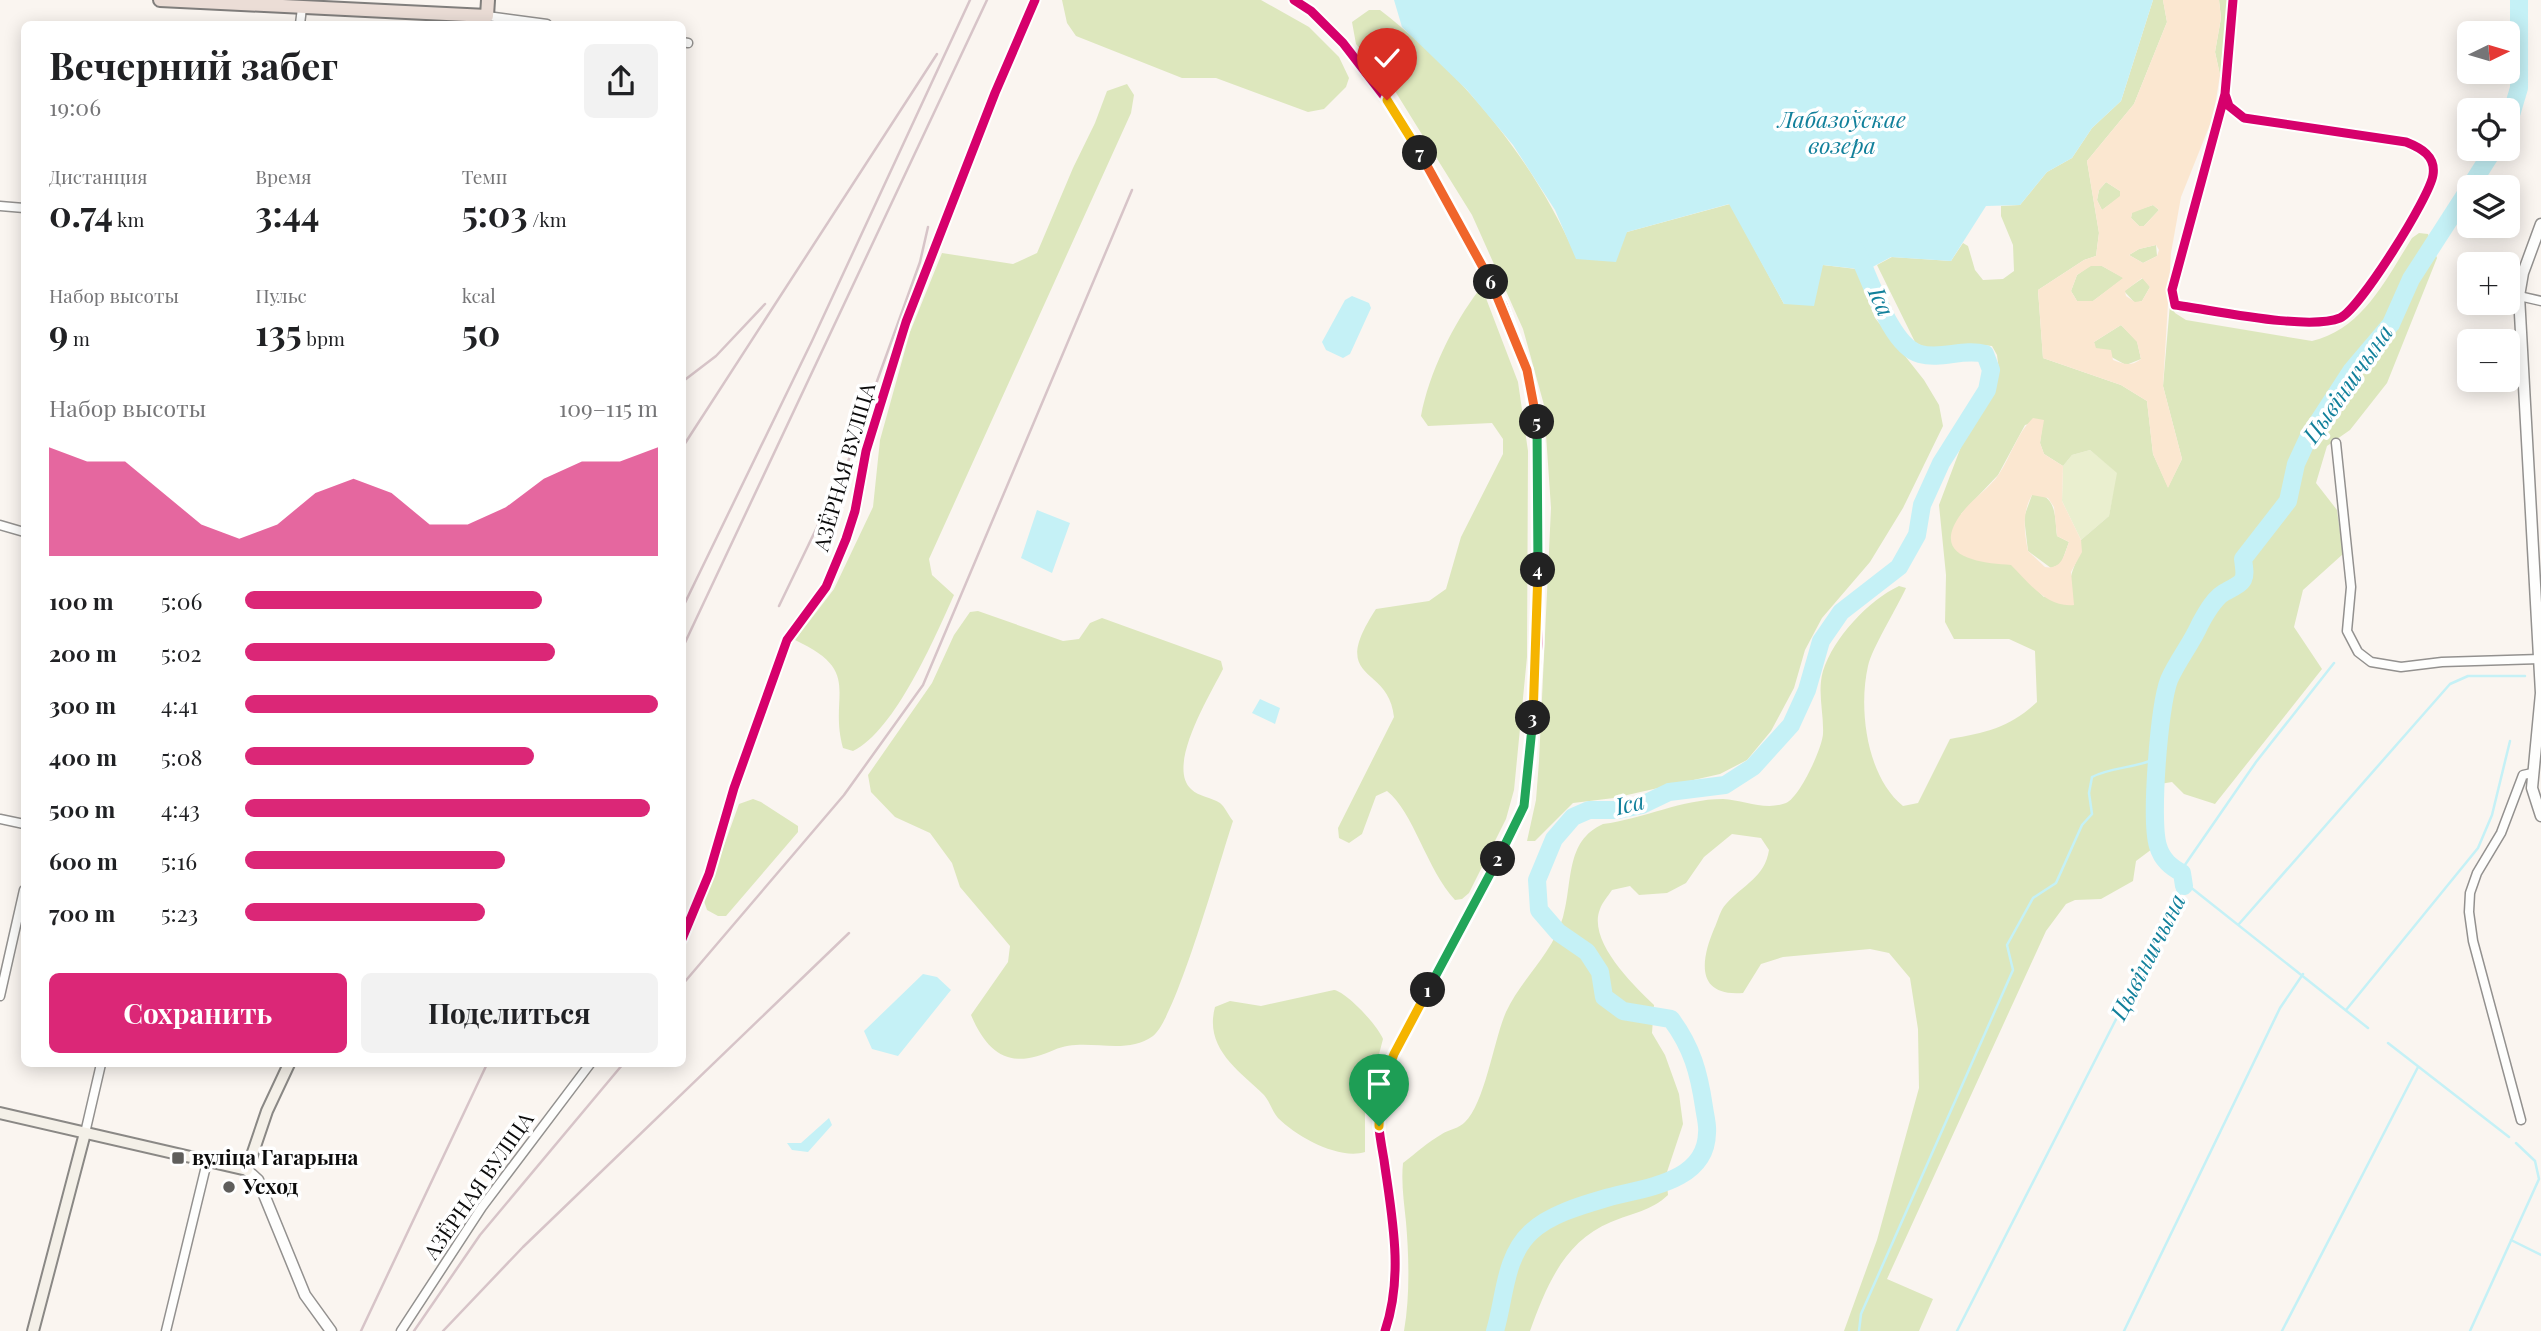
<!DOCTYPE html>
<html lang="ru">
<meta charset="utf-8">
<style>
:root{--surface:#fff;--page:#f2f2f2;--text:#202124;--muted:#757577;--accent:#db2777}
body{margin:0;font-family:"Playfair Display",serif;background:var(--page);color:var(--text);height:100vh;display:flex;flex-direction:column;font-size:26px;white-space:nowrap}
*{box-sizing:border-box;margin:0}
p{font-size:23px;color:var(--muted)}
.icon{flex:none;width:38px;height:38px;fill:none;stroke:currentColor;stroke-width:2;stroke-linecap:round;stroke-linejoin:round}
.map{position:relative;flex:1;overflow:hidden}
.sheet{position:absolute;left:21px;top:21px;width:665px;height:1046px;display:flex;flex-direction:column;background:var(--surface);border-radius:10px;box-shadow:0 4px 18px #0003}
.sheet>*{flex:none}
.needle{width:46px;rotate:85deg}
.fabs{position:absolute;left:2457px;top:21px;display:grid;gap:14px}
.fabs a{display:grid;place-items:center;width:63px;height:63px;border-radius:10px;background:var(--surface);box-shadow:0 4px 18px #0003;font-size:35px}
.pin{position:absolute;display:grid;place-items:center;width:60px;height:60px;color:#fff;margin:-72px -30px;border-radius:50% 50% 50% 0;rotate:-45deg;box-shadow:0 0 7px #0007}
.pin .icon{rotate:45deg}
.km{position:absolute;width:35px;height:35px;margin:-18px;border-radius:50%;background:#222;color:#fff;font-size:19px;line-height:35px;text-align:center}
.round{display:grid;place-items:center;flex:none;width:74px;height:74px;border-radius:10px;background:var(--page)}
.head{display:flex;align-items:center;justify-content:space-between;height:119px;padding:0 28px}
h1{font-size:38px;font-weight:700;line-height:52px}
.stats{display:grid;grid-template-columns:repeat(3,1fr);gap:10px;height:119px;padding:7px 28px}
.stats div{display:grid;align-content:center}
.stats b{font-size:35px;font-weight:700}
.stats small{font-size:19px;font-weight:400}
.stats p{font-size:19px}
.chart{height:196px;padding:14px 28px}
.chart p{display:flex;justify-content:space-between}
.chart svg{width:100%;height:126px;margin-top:7px;fill:var(--accent);opacity:.7}
.action{display:flex;gap:14px;margin-top:auto;padding:14px 28px}
.action a{flex:1;height:80px;border-radius:10px;background:var(--accent);color:#fff;font-size:28px;font-weight:700;line-height:80px;text-align:center}
.action a+a{background:var(--page);color:var(--text)}
ul{padding:0 28px;list-style:none;font-size:23px}
li{display:grid;grid-template-columns:112px 84px 1fr;align-items:center;height:52px}
li i{height:18px;border-radius:9px;background:var(--accent)}
.map>svg:first-child{display:block}
</style>
<div class="map">
<svg width="2541" height="1331" viewBox="0 0 2541 1331">
<rect width="100%" height="100%" fill="#faf5f0"/>
<path fill="#eaefcf" d="M2090,450l28,23 -9,43 -28,24 -19,-39 1,-35 9,-11z"/>
<path fill="#dde7bd" fill-rule="evenodd" d="M1062,0h199l48,27 30,30 10,21 -3,9 -22,22 -16,3 -92,-34h-34l-106,-42 -9,-13z
M2153,0h10l4,22 -33,82 -47,57 12,72 -3,23 -12,4 -46,30 5,68 78,27 26,16 6,53 15,33 14,-28 -19,-73 7,-82 5,9 11,7 126,21c51,-12 74,-62 100,-103l7,-5 9,1 9,24 -50,125 -37,47 -23,16 -11,37 21,27 6,44 -40,36 -9,37 28,42 -107,135 -31,-10 -12,-12 -12,2 -12,8 -1,37 5,20 -16,12 -3,20 -32,18 -26,1 -9,4 -20,27 -159,348 46,20 -14,32h-75l33,-91 42,-152 -1,-59 -8,-51 -21,-25 -19,-4 -87,8 -22,7 -18,29c-48,4 -42,-33 -29,-64 4,-8 6,-19 12,-25 17,-19 39,-27 43,-54l-8,-12 -29,-4 -28,23 -18,26 -19,10 -28,2 -9,-9 -18,4c-4,6 -10,13 -12,19 -13,32 34,77 54,96l-2,28 13,22 14,39 4,30 -17,51 2,20c-17,16 -36,18 -57,27 -47,19 -65,65 -81,109h-126c6,-34 5,-74 2,-109 -2,-20 -5,-39 -3,-59 13,-10 25,-21 39,-29 6,-4 18,-6 23,-12 20,-19 29,-83 41,-110 16,-34 47,-59 57,-95 10,-35 2,-76 40,-93 40,-5 79,-25 120,-25 21,1 42,12 63,4 13,-5 36,-54 37,-69 1,-21 -6,-42 0,-63 10,-33 46,-71 76,-85l7,2c-9,20 -34,60 -38,78 -10,44 -1,111 35,140l15,-3 32,-64c36,-6 61,-12 87,-37l-2,-51 -26,-12h-55l-9,-17 1,-47 -7,-70 23,-61 32,-52 5,-22 -2,-15 -5,-9c-26,-4 -54,11 -77,-4l-38,-77 15,-8 59,4 12,-18 5,3 7,24 8,10 20,-1 11,-8 -1,-26 -12,-29v-10l19,-1 27,-33 25,-14 20,-30 29,-27zM2043,420l-3,23 4,11 19,12 9,-11 18,-5 27,23 -8,43 -28,24c1,16 -10,27 -11,43l-26,14 -83,-83 37,-39 27,-50z
M2219,0h9l-8,75 -5,-23 6,-34z
M1369,10h11c85,66 154,150 197,249l50,-27 103,-28 54,100 39,-39 33,4 19,49 49,62 15,25 4,21 -40,82 -33,54 -48,56 -17,32 -11,38 -23,43 -24,29 -27,14 -106,24 -41,5 -38,38h-8l9,-41 3,-39 12,-253 -7,-103 -21,-76 -51,-114 -77,-124 -39,-47 -4,-22z
M1127,84l7,11 -3,18 -202,446 3,16 22,20c-19,42 -59,136 -101,156l-10,-3c-15,-54 21,-76 -48,-108l39,-51 39,-82 7,-67 30,-108 32,-79 71,11 24,-11 36,-85 22,-45 12,-32z
M2106,182l14,9v6l-18,13 -5,-10 2,-10z
M2153,205l6,5 -15,16h-5l-8,-8 1,-6z
M2156,245l1,11 -14,7 -14,-8 10,-6z
M2091,265l11,1 22,12 -31,23h-16l-6,-10 6,-16z
M2143,278l7,9 -8,14 -7,2 -11,-12z
M1479,290l5,3 34,89 10,69 -1,206 -13,133 -8,29 -37,74 -7,6 -7,1c-28,-30 -42,-89 -68,-109l-11,5 -14,38 -13,9 -10,-5 -1,-10 56,-111c-5,-54 -67,-33 -18,-108l53,-8 17,-12 15,-52 42,-83v-15l-11,-16 -64,3 -7,-10c8,-43 32,-92 58,-126z
M2121,325l16,16 4,18 -15,6 -31,-17 -1,-6z
M2037,494c20,3 18,26 20,42l12,6 -8,22 -10,4 -23,-17 -4,-34 8,-22z
M978,611l85,30 16,-2 11,-16 12,-5 119,43 2,8c-13,26 -57,97 -32,120 8,8 20,8 29,14 5,4 9,13 13,18 -12,36 -57,198 -80,215 -29,21 -68,0 -99,14 -42,19 -65,7 -83,-35l37,-53 2,-16 -50,-59 -8,-24 -22,-30 -35,-16 -24,-25 -3,-17 64,-92 22,-48 16,-23z
M753,799l8,3 37,24v6l-72,84h-8l-11,-6 -3,-9 35,-97z
M1334,990c13,2 44,36 49,49l-18,69v44c-26,8 -68,-15 -87,-34 -6,-7 -8,-16 -14,-23 -26,-25 -60,-47 -49,-88l15,-6 31,5z"/>
<path fill="#fbe7d0" fill-rule="evenodd" d="M2163,0h56l2,18 -6,34 5,23 -4,25 -5,22 -30,75 -10,56 -8,133 19,73 -14,29 -15,-34 -6,-53 -26,-16 -78,-27 -5,-68 46,-30 12,-4 3,-23 -12,-72 47,-57 33,-82zM2106,182l14,9v5l-18,14 -5,-10 2,-10zM2153,205l6,5 -15,16h-5l-8,-8 1,-5zM2156,245l3,5 -2,6 -14,7 -14,-8 10,-6zM2091,266h11l21,12 -30,23h-16l-6,-10 6,-16zM2142,278l8,9 -8,14 -7,1 -9,-6 -1,-5zM2121,325l16,17 4,17c-10,8 -18,5 -28,1l-2,-10 -15,-2 -2,-6z
M2033,418l11,2 -4,23 4,11 19,12 -1,35 19,39 1,12 -11,20 3,33c-27,3 -45,-22 -63,-40 -31,-2 -82,-7 -50,-51 11,-15 28,-25 38,-40 12,-18 18,-41 34,-56zM2032,495l16,3 6,9 3,29 12,6c-5,13 -7,28 -24,25l-17,-16c-4,-19 -6,-39 4,-56z"/>
<path fill="#c5f1f6" d="M1394,0h759l-32,101 -29,27 -20,30 -25,14 -27,33 -34,1 -35,55 -60,-4 -24,13 -44,-5 -9,41 -30,-2 -55,-100 -102,28 -11,30 -40,-3 -21,-49 -42,-65 -46,-55 -65,-63z
M1352,296l17,7 2,5 -21,46 -7,4 -17,-8 -4,-8 23,-42z
M1037,510l33,13 -18,50 -31,-15z
M1260,699l20,9 -5,16 -23,-11z
M923,974l14,3 14,13 -53,66 -26,-7 -8,-18z
M829,1118l3,7 -24,27 -16,-2 -5,-7h14z"/>
<g fill="none" stroke-linecap="round" stroke-linejoin="round">
<path stroke="#c5f1f6" stroke-width="2.5" d="M2180,872l76,-110 78,-99
M2184,882l184,146
M2239,924l211,-240 18,-8h57
M2346,1010l132,-162 14,-33 18,-74
M2388,1043l121,94
M2511,1240l30,15
M1859,1331l2,-17 152,-344 -6,-25 26,-47 23,-15 26,-58 10,-11 -3,-21 3,-16c19,-10 45,-9 66,-19
M1957,1331l227,-445
M2124,1331l156,-323 23,-34
M2282,1331l136,-264
M2470,1331l69,-152 -4,-18 -19,-18"/>
<path stroke="#c5f1f6" stroke-width="18" d="M2508,125l11,-37v-88
M2470,187l24,-38
M2184,886l-2,-13c-11,-6 -20,-13 -24,-27 -8,-25 1,-140 11,-166 8,-19 23,-37 31,-56 6,-11 15,-28 27,-33 19,-10 19,-11 16,-32l45,-58 8,-37 13,-28 43,-66 39,-46 20,-45 58,-90
M1495,1331c10,-33 9,-74 36,-99 18,-17 48,-26 72,-33 35,-11 103,-14 104,-66 1,-8 -2,-18 -3,-26 -5,-34 -12,-60 -33,-88l-48,-8 -19,-14 -4,-25 -13,-20 -29,-20 -19,-22 -2,-30 17,-41 19,-22 16,-7h29l24,-5 27,-13 56,-7 28,-18 38,-42 16,-35 14,-49 20,-29 58,-45 18,-32 5,-30 19,-42 46,-73 4,-20 -6,-16c-22,-6 -43,6 -65,0 -30,-8 -50,-77 -64,-104"/>
<g stroke="#93918f" stroke-width="11">
<path id="minor" d="M1294,0l17,11 32,32 44,57 26,40 90,165 24,65 12,74 -1,199 -8,119 -7,44 -14,33 -115,215c-5,12 -11,24 -14,36 -5,22 0,47 4,70 8,57 20,115 1,171
M487,16l60,8
M300,24l2,-16
M682,42l6,1
M2225,94l-53,196 3,15c38,5 133,26 165,13 19,-8 90,-121 93,-143 3,-19 -12,-27 -27,-33l-162,-24 -15,-12 -4,-12 8,-94
M0,206l24,2
M2519,296l22,5
M2336,443l15,144 -4,44 11,21 13,10 30,5 41,-5 98,-3
M0,525l24,7
M0,819l24,5
M682,939l27,-65 25,-86 53,-148 39,-53 20,-48 9,-28 11,-60 40,-129 89,-229 40,-93
M0,996l24,-106
M2521,1120l-48,-179 -4,-29 1,-19 7,-20 24,-40 22,-58 9,-2
M85,1133l16,-69
M166,1331l41,-169
M401,1331l81,-124 108,-143"/>
</g>
<g stroke="#93918f" stroke-width="13">
<path id="tertiary" d="M2541,224l-18,49 -4,23 22,397 -9,95 9,28
M247,1170l11,10 47,115 26,36"/>
</g>
<g stroke="#8a8885" stroke-width="14">
<path id="secondary" d="M0,1113l247,57 20,-59 22,-47
M33,1331l52,-198"/>
</g>
<g stroke="#807e7c" stroke-width="16">
<path id="trunk" d="M160,0l327,16 1,-16"/>
</g>
<use href="#minor" stroke="#fefefd" stroke-width="8"/>
<use href="#tertiary" stroke="#fefefd" stroke-width="10"/>
<use href="#secondary" stroke="#f4f0e8" stroke-width="10"/>
<use href="#trunk" stroke="#ebddd6" stroke-width="12"/>
<path stroke="#d7c4c8" stroke-width="2.5" d="M682,382l34,-26 49,-52
M682,448l255,-394
M779,606l67,-139 74,-205 8,-35
M682,609l130,-268 158,-341
M682,649l305,-649
M682,985l162,-190 79,-110 209,-495
M361,1331l126,-267
M414,1331l66,-96 143,-171
M443,1331l80,-84 326,-314"/>
<g stroke="#fff" stroke-width="13">
<path id="cycleway" d="M1294,0l17,11 32,32 44,57 26,40 90,165 24,65 12,74 -1,199 -8,119 -7,44 -14,33 -115,215c-5,12 -11,24 -14,36 -5,22 0,47 4,70 8,57 20,115 1,171
M2225,94l-53,196 3,15c38,5 133,26 165,13 19,-8 90,-121 93,-143 3,-19 -12,-27 -27,-33l-162,-24 -15,-12 -4,-12 8,-94
M682,939l27,-65 25,-86 53,-148 39,-53 20,-48 9,-28 11,-60 40,-129 89,-229 40,-93"/>
</g>
<use href="#cycleway" stroke="#d6006c" stroke-width="9"/>
</g>
<g fill="none" stroke-linecap="round" stroke-linejoin="round">
<g stroke="#fff" stroke-width="14">
<path id="split-1" d="M1379,1126l1,-35 14,-37 34,-64"/>
</g>
<g stroke="#fff" stroke-width="14">
<path id="split-2" d="M1428,990l70,-131"/>
</g>
<g stroke="#fff" stroke-width="14">
<path id="split-3" d="M1498,859l26,-53 9,-88"/>
</g>
<g stroke="#fff" stroke-width="14">
<path id="split-4" d="M1533,718l5,-148"/>
</g>
<g stroke="#fff" stroke-width="14">
<path id="split-5" d="M1537,422l1,148"/>
</g>
<g stroke="#fff" stroke-width="14">
<path id="split-6" d="M1491,282l36,88 10,52"/>
</g>
<g stroke="#fff" stroke-width="14">
<path id="split-7" d="M1420,153l71,129"/>
</g>
<g stroke="#fff" stroke-width="14">
<path id="split-8" d="M1387,100l33,53"/>
</g>
<use href="#split-1" stroke="#f5b400" stroke-width="9"/>
<use href="#split-2" stroke="#22a559" stroke-width="9"/>
<use href="#split-3" stroke="#22a559" stroke-width="9"/>
<use href="#split-4" stroke="#f5b400" stroke-width="9"/>
<use href="#split-5" stroke="#22a559" stroke-width="9"/>
<use href="#split-6" stroke="#f0652b" stroke-width="9"/>
<use href="#split-7" stroke="#f0652b" stroke-width="9"/>
<use href="#split-8" stroke="#f5b400" stroke-width="9"/>
</g>
<g fill="#5f5e5c" stroke="#fff" stroke-width="2.5">
<rect x="171" y="1151" width="14" height="14" rx="3.5"/>
<circle cx="229" cy="1187" r="7"/>
</g>
<g text-anchor="middle" stroke-width="7" stroke-linejoin="round" paint-order="stroke">
<g font-size="21" fill="#0c0c0c" stroke="#fff">
<text transform="translate(845 467) rotate(-74)" y="7">АЗЁРНАЯ ВУЛІЦА</text>
<text transform="translate(479 1186) rotate(-55)" y="7">АЗЁРНАЯ ВУЛІЦА</text>
</g>
<g font-size="21" font-weight="bold" fill="#0c0c0c" stroke="#fff" text-anchor="start">
<text x="192" y="1165">вуліца Гагарына</text>
<text x="243" y="1194">Усход</text>
</g>
<g font-size="23" font-style="italic" fill="#12809b" stroke="#fff">
<text x="1842" y="128">Лабазоўскае<tspan x="1842" dy="26">возера</tspan></text>
<text transform="translate(1881 302) rotate(66)" y="8">Іса</text>
<text transform="translate(2348 384) rotate(-55)" y="8">Цывіншчына</text>
<text transform="translate(1630 804) rotate(-14)" y="8">Іса</text>
<text transform="translate(2148 957) rotate(-63)" y="8">Цывіншчына</text>
</g>
</g>
</svg>
<div class="fabs">
<a><svg class="needle" viewBox="-14 -14 28 28"><path d="M0-13l5 13h-10z" fill="#e53935"/><path d="M0 13l5-13h-10z" fill="#757577"/></svg></a>
<a><svg class="icon" aria-label="locate" viewBox="0 0 24 24"><circle cx="12" cy="12" r="6"/><path d="M12 2v4M12 18v4M2 12h4M18 12h4"/></svg></a>
<a><svg class="icon" aria-label="layers" viewBox="0 0 24 24"><path d="M12 4l9 5-9 5-9-5zM3 14l9 5 9-5"/></svg></a>
<a>+</a>
<a>−</a>
</div>
<div class="pin" style="left:1379px;top:1126px;background:#1e9e55"><svg class="icon" aria-label="arrive" viewBox="0 0 24 24"><path d="M6 21V4h12l-3 4 3 4H6"/></svg></div>
<div class="pin" style="left:1387px;top:100px;background:#d93025"><svg class="icon" aria-label="check" viewBox="0 0 24 24"><path d="M5 12l5 5 9-10"/></svg></div>
<b class="km" style="left:1428px;top:990px">1</b>
<b class="km" style="left:1498px;top:859px">2</b>
<b class="km" style="left:1533px;top:718px">3</b>
<b class="km" style="left:1538px;top:570px">4</b>
<b class="km" style="left:1537px;top:422px">5</b>
<b class="km" style="left:1491px;top:282px">6</b>
<b class="km" style="left:1420px;top:153px">7</b>
<section class="sheet">
<div class="head"><div><h1>Вечерний забег</h1><p>19:06</p></div><a class="round"><svg class="icon" aria-label="share" viewBox="0 0 24 24"><path d="M12 15V3M7 8l5-5 5 5M5 13v7h14v-7"/></svg></a></div>
<div class="stats">
<div><p>Дистанция</p><b>0.74<small> km</small></b></div>
<div><p>Время</p><b>3:44</b></div>
<div><p>Темп</p><b>5:03<small> /km</small></b></div>
</div>
<div class="stats">
<div><p>Набор высоты</p><b>9<small> m</small></b></div>
<div><p>Пульс</p><b>135<small> bpm</small></b></div>
<div><p>kcal</p><b>50</b></div>
</div>
<div class="chart"><p><span>Набор высоты</span>109–115 m</p>
<svg viewBox="0 0 160 44" preserveAspectRatio="none"><path d="M0 44V6L10 11L20 11L30 22L40 33L50 38L60 33L70 22L80 17L90 22L100 33L110 33L120 27L130 17L140 11L150 11L160 6V44z"/></svg>
</div>
<ul>
<li><b>100 m</b>5:06<i style="width:72%"></i></li>
<li><b>200 m</b>5:02<i style="width:75%"></i></li>
<li><b>300 m</b>4:41<i style="width:100%"></i></li>
<li><b>400 m</b>5:08<i style="width:70%"></i></li>
<li><b>500 m</b>4:43<i style="width:98%"></i></li>
<li><b>600 m</b>5:16<i style="width:63%"></i></li>
<li><b>700 m</b>5:23<i style="width:58%"></i></li>
</ul>
<div class="action"><a>Сохранить</a><a>Поделиться</a></div>
</section>
</div>
